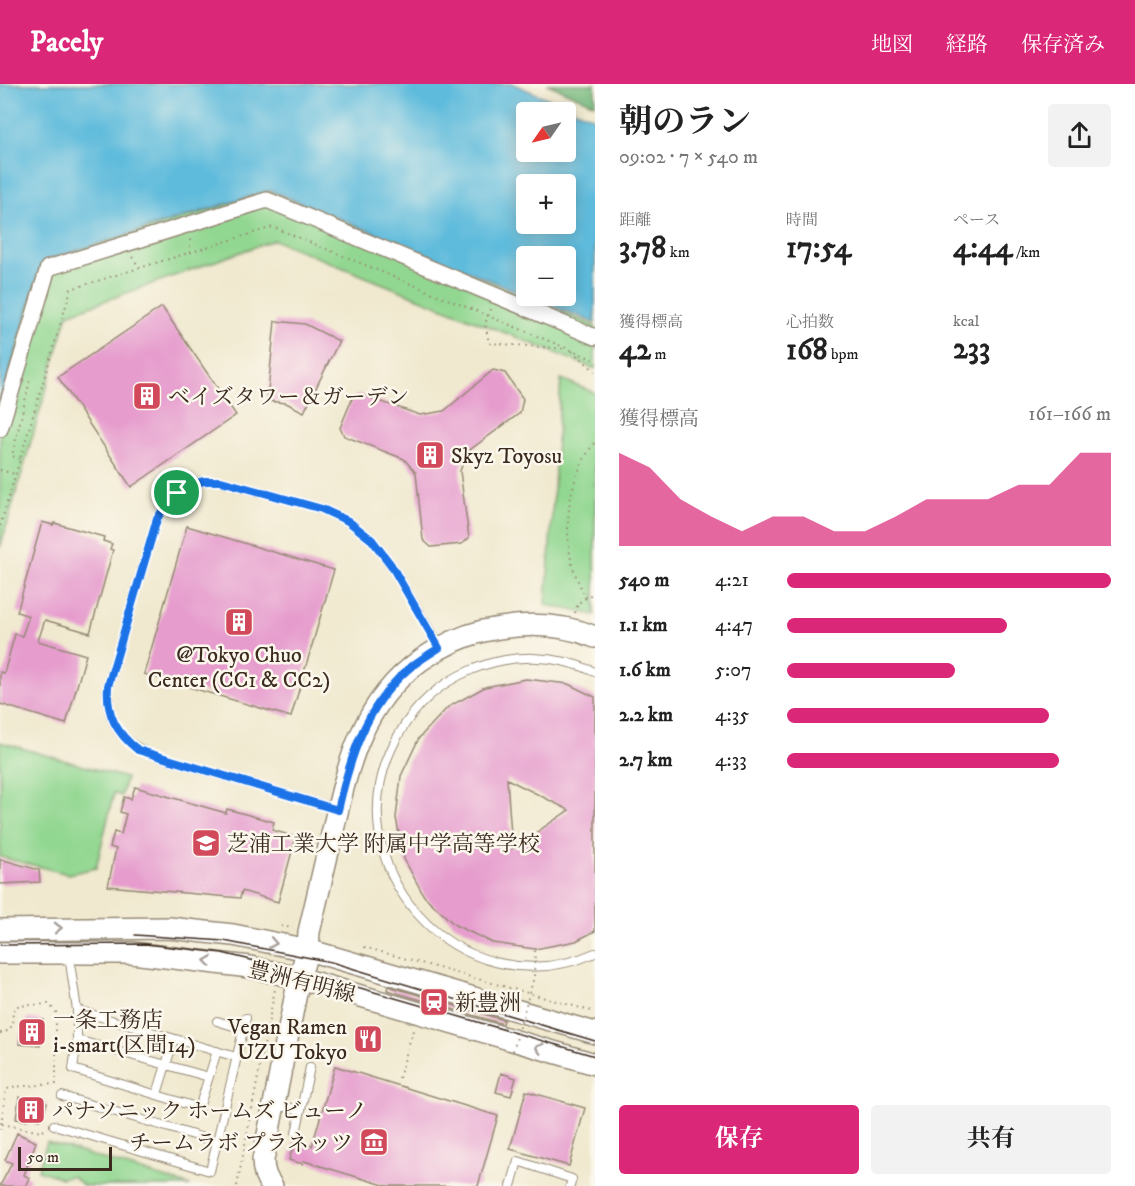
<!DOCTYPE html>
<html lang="ja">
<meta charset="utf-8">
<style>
:root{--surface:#fff;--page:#f2f2f2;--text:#222;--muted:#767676;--accent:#db2777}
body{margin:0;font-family:"IM FELL DW Pica","Noto Serif JP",serif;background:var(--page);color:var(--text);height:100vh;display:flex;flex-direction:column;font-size:22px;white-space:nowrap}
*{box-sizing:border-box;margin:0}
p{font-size:20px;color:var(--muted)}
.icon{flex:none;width:33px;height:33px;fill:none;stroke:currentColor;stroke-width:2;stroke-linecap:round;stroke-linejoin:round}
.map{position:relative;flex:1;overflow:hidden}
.details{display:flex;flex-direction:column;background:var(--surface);width:540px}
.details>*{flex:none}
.needle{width:39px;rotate:236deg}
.buttons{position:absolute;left:516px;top:18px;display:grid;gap:12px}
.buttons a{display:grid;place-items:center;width:60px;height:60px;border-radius:6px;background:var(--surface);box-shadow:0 3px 15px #0003;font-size:30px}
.scale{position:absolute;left:18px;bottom:15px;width:94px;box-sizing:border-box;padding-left:6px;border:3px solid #3b2a1e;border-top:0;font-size:16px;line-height:21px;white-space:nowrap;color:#3b2a1e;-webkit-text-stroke:4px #fbf7ec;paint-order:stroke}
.pin{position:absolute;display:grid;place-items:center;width:51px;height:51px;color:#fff;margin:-26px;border:3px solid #fff;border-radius:50%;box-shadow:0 2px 6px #0007}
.round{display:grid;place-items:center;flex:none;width:63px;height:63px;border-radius:6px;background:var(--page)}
.summary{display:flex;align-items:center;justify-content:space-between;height:102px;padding:0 24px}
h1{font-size:33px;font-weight:700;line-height:45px}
.metrics{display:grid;grid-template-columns:repeat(3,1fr);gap:9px;height:102px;padding:6px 24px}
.metrics div{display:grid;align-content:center}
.metrics b{font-size:30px;font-weight:700}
.metrics small{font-size:16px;font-weight:400}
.metrics p{font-size:16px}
.chart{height:168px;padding:12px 24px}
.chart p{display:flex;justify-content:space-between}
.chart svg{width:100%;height:108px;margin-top:6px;fill:var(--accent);opacity:.7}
.action{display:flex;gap:12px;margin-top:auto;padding:12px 24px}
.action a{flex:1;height:69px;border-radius:6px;background:var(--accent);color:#fff;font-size:24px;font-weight:700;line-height:69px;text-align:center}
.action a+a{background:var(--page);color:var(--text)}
ul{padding:0 24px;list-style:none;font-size:20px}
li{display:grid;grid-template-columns:96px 72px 1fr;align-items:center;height:45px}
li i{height:15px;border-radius:8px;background:var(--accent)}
header{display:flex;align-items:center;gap:36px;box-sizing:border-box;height:84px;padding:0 30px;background:var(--accent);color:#fff}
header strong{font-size:28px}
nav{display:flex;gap:33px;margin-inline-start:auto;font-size:21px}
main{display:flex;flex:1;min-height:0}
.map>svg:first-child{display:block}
</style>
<header>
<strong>Pacely</strong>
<nav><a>地図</a><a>経路</a><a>保存済み</a></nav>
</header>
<main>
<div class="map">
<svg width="595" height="1102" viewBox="0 0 595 1102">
<rect width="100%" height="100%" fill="#fbf7ec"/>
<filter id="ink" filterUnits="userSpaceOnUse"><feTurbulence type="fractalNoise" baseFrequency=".0167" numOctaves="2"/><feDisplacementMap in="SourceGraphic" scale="12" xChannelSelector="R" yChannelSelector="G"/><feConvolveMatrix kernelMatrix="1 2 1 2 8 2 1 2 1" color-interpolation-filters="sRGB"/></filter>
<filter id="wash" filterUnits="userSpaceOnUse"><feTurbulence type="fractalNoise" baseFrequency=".008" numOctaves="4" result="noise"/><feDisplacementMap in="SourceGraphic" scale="24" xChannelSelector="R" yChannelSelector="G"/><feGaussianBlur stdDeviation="1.35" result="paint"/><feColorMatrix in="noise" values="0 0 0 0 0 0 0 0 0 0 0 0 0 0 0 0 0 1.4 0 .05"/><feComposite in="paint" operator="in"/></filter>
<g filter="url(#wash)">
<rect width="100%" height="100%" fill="#f0e9cf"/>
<path fill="#92d791" stroke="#668058" stroke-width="1.5" d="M269,108l326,134v43l-321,-129 -206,74 -68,234v-140l43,-146z
M561,295l34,14v222l-49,-10z
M0,658l126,36 -5,18 -7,-3 -18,75 -28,6 -68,-17z
M47,1058l144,44h-107l-12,-10 -11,2 -23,-8z"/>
<path fill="#75b87b" stroke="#58714c" stroke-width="1.5" d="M547,0h48v20z"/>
<path fill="#5ebbdc" stroke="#4c727d" stroke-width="1.5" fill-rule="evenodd" d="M0,0h513l82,34v205l-67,-27h38v-40h-40v39l-256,-105 -228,71 -42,143zM526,28h40v40h-40zM526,100h40v40h-40z"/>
<g id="blocks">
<path fill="#e69dce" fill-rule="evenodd" d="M162,223l74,108 -105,72 -73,-110z
M275,237l30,3 34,17 -35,71 -18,-9 -19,-2z
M493,286l12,3 18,26 -3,14 -53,39 -7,19 9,67 -7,6 -31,3 -8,-7 -7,-67 -12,-14 -60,-23 -4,-8 12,-29 7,-5 61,21 24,-4z
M42,438l11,3 1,-2 50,14 -1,4 9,3 -2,5 3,1 -23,83 -45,-13 -7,21 48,14 -20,69 -66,-20v-32l4,1 11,-39 7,2 7,-20 -12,-4z
M187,442l147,44 -43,147 -147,-43z
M526,595l42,5 27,13v234l-19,10 -41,8 -42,-6 -38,-18 -31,-29 -20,-37 -8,-41 5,-42 18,-38 29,-31 37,-20zM507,695l62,31 -57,39z
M135,703l91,26 1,-4 47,13 -2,8 24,7 -18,65 -36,-11 -2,7 -132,-12 8,-37 -6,-2 4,-15 7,2 5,-20 -6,-2 4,-15 7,2z
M0,775l39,11 1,12 -40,2z
M388,902l116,34 -1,4 -116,-34z
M27,934l16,2 -2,11h2l-3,15 -21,-2 3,-19 2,1z
M335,982l163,50 -20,70h-91l-83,-25 -1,3 -14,-4 6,-19 17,5z
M501,989l15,5 -5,18 -15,-4z
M526,1007l59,17 -16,58 -59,-17z
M19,1013l28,6 -3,10 -3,-1 -2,8 -11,-3 -1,4 -11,-2z
M17,1049l19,9 -12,33 6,3 -4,8h-26l12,-23 -7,-3z"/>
</g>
</g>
<g filter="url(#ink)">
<use href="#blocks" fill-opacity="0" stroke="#968a76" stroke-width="1.5"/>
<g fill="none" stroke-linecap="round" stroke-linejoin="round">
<g stroke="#968a76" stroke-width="10">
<path id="lane" d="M595,588c-39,-18 -85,-19 -124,-2 -31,13 -57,36 -73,66 -72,128 61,277 197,217
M336,725l-180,-53c-34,-13 -51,-32 -48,-70l49,-167 10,-16 10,-10 16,-10 11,-2h17l101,28 26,12 24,19 19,25 48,81
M69,872l8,54v30l-4,29 126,39 18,-57
M77,926l159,47
M217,937l26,8
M77,956l132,37
M157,1010l17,-55
M62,1012l155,46
M275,1021l26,5
M54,1041l156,46 36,-153
M296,1049l14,-66
M511,1102l7,-25 54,18 -2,7"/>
</g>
<g stroke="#968a76" stroke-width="18">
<path id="street" d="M0,345l48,-161 219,-68 328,137"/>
</g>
<g stroke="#968a76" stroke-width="24">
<path id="secondary" d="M0,846l169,-2 64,7 75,15 287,83
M0,869h132l118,14 49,11 296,86
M272,1102c-7,-8 -9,-16 -9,-26l36,-182 9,-28 1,-18c8,-34 16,-68 24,-102 15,-66 29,-128 88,-170 20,-14 38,-23 62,-29 37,-8 76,-9 112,6"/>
</g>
<path stroke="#968a76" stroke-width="2" stroke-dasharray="1.5 4.5" stroke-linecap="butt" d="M190,169v-15
M132,173l8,11
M491,225l-6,15 4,19 78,6
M572,267l23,20
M20,375l-8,-3 18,-76
M0,386l15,4
M0,442l71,-237 202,-62 322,133
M586,514c-7,-14 -14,-29 -16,-44 -6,-38 1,-81 25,-112
M575,529l3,-10 17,-11
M281,842l12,2
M364,863l231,65
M0,949c19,-3 8,-15 16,-27l33,-2 7,8v72l-45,3 -5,3 -6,41
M399,994l15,-51
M2,1040l39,8 5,-3
M237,1102l38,-197"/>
<use href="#lane" stroke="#fff" stroke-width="8"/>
<use href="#street" stroke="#fff" stroke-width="15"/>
<use href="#secondary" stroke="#fff" stroke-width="21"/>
<path stroke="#3b2a1e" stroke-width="1.5" d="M135,851l89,6 107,21 264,79
M0,861l145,-1 77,9 104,25 269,78"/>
<path stroke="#968a76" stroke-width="2" stroke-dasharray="1.5 4.5" stroke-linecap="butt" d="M513,967l21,-74 1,-28"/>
</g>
<defs><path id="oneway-chevron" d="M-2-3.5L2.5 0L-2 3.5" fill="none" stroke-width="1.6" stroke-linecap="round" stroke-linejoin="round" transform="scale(1.5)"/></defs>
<g stroke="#a79f9a">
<use href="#oneway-chevron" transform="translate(58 844) rotate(-1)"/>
<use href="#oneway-chevron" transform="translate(273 859) rotate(11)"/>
<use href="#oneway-chevron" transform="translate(208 877) rotate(-172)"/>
<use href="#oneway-chevron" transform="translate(539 964) rotate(-164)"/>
</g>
</g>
<g fill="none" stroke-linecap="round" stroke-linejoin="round" filter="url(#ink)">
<g stroke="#fff" stroke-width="12">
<path id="route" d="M204,397h17l101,28 26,12 24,19 19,25 48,83c-11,7 -23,14 -33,23 -41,37 -56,87 -68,139l-200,-60c-22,-17 -32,-36 -30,-64l49,-167c12,-20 24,-33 47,-38z"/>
</g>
<use href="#route" stroke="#1a73e8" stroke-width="8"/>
</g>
<defs>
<g id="building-square" transform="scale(1.5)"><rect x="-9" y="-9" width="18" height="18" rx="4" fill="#d1495b" stroke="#fbf7ec"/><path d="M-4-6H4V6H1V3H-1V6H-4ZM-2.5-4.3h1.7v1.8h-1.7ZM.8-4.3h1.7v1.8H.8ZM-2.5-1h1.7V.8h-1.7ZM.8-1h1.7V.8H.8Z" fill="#fff"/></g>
<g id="school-square" transform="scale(1.5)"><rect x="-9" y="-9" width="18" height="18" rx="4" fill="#d1495b" stroke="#fbf7ec"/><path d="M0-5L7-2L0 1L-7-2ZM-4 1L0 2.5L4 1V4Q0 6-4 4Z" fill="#fff"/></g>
<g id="station-square" transform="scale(1.5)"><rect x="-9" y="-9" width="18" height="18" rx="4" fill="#d1495b" stroke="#fbf7ec"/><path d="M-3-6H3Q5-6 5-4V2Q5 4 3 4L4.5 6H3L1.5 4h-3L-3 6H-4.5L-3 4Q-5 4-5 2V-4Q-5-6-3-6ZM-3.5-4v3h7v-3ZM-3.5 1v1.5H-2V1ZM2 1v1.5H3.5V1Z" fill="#fff"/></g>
<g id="restaurant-square" transform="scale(1.5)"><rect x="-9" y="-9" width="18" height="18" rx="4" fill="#d1495b" stroke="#fbf7ec"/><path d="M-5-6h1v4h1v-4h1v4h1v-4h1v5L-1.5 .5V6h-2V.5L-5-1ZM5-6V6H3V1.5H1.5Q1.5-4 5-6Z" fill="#fff"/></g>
<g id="museum-square" transform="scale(1.5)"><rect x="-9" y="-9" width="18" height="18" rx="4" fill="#d1495b" stroke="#fbf7ec"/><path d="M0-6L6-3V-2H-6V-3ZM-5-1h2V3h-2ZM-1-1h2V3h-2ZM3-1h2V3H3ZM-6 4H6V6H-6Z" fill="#fff"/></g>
</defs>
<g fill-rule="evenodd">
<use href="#building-square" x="147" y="312"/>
<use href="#building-square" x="430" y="371"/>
<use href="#building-square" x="239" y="538"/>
<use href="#school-square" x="206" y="759"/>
<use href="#station-square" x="434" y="918"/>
<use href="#building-square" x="32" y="948"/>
<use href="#restaurant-square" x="368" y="955"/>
<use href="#building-square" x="31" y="1026"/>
<use href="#museum-square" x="374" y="1058"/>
</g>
<g text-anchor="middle" stroke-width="5" stroke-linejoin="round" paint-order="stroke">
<g font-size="22" fill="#3b2a1e" stroke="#fbf7ec" text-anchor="start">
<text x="168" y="320">ベイズタワー＆ガーデン</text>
<text x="451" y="379">Skyz Toyosu</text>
<text x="239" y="578" text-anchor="middle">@Tokyo Chuo<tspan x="239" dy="25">Center (CC1 &amp; CC2)</tspan></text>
<text x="227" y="767">芝浦工業大学 附属中学高等学校</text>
<text x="455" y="926">新豊洲</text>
<text x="53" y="943">一条工務店<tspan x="53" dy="25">i-smart(区間14)</tspan></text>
<text x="347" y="950" text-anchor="end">Vegan Ramen<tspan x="347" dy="25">UZU Tokyo</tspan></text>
<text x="52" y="1034">パナソニック ホームズ ビューノ</text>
<text x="353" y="1066" text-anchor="end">チームラボ プラネッツ</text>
</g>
<g font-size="22" fill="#3b2a1e" stroke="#fbf7ec">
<text transform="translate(302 897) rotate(14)" y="8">豊洲有明線</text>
</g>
</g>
</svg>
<div class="buttons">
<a><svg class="needle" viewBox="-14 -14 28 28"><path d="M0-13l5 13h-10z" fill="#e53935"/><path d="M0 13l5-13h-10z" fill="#767676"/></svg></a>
<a>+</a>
<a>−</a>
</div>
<div class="scale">50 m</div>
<div class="pin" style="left:177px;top:409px;background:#1e9e55"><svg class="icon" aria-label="arrive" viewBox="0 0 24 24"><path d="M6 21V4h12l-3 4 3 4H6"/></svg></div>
</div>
<section class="details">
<div class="summary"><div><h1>朝のラン</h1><p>09:02 · 7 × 540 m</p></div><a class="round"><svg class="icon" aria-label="share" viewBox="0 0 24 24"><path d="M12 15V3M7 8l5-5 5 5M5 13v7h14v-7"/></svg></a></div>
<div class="metrics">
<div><p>距離</p><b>3.78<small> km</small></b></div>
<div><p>時間</p><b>17:54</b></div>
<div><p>ペース</p><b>4:44<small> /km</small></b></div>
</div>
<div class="metrics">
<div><p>獲得標高</p><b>42<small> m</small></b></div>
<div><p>心拍数</p><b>168<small> bpm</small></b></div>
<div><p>kcal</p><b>233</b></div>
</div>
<div class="chart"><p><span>獲得標高</span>161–166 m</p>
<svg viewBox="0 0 160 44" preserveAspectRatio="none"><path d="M0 44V6L10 12L20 25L30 32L40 38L50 32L60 32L70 38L80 38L90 32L100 25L110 25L120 25L130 19L140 19L150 6L160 6V44z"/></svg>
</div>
<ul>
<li><b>540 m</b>4:21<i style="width:100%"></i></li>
<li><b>1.1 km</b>4:47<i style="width:68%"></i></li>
<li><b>1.6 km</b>5:07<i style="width:52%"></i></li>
<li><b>2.2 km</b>4:35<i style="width:81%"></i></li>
<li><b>2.7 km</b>4:33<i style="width:84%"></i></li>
</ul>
<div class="action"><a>保存</a><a>共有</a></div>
</section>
</main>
